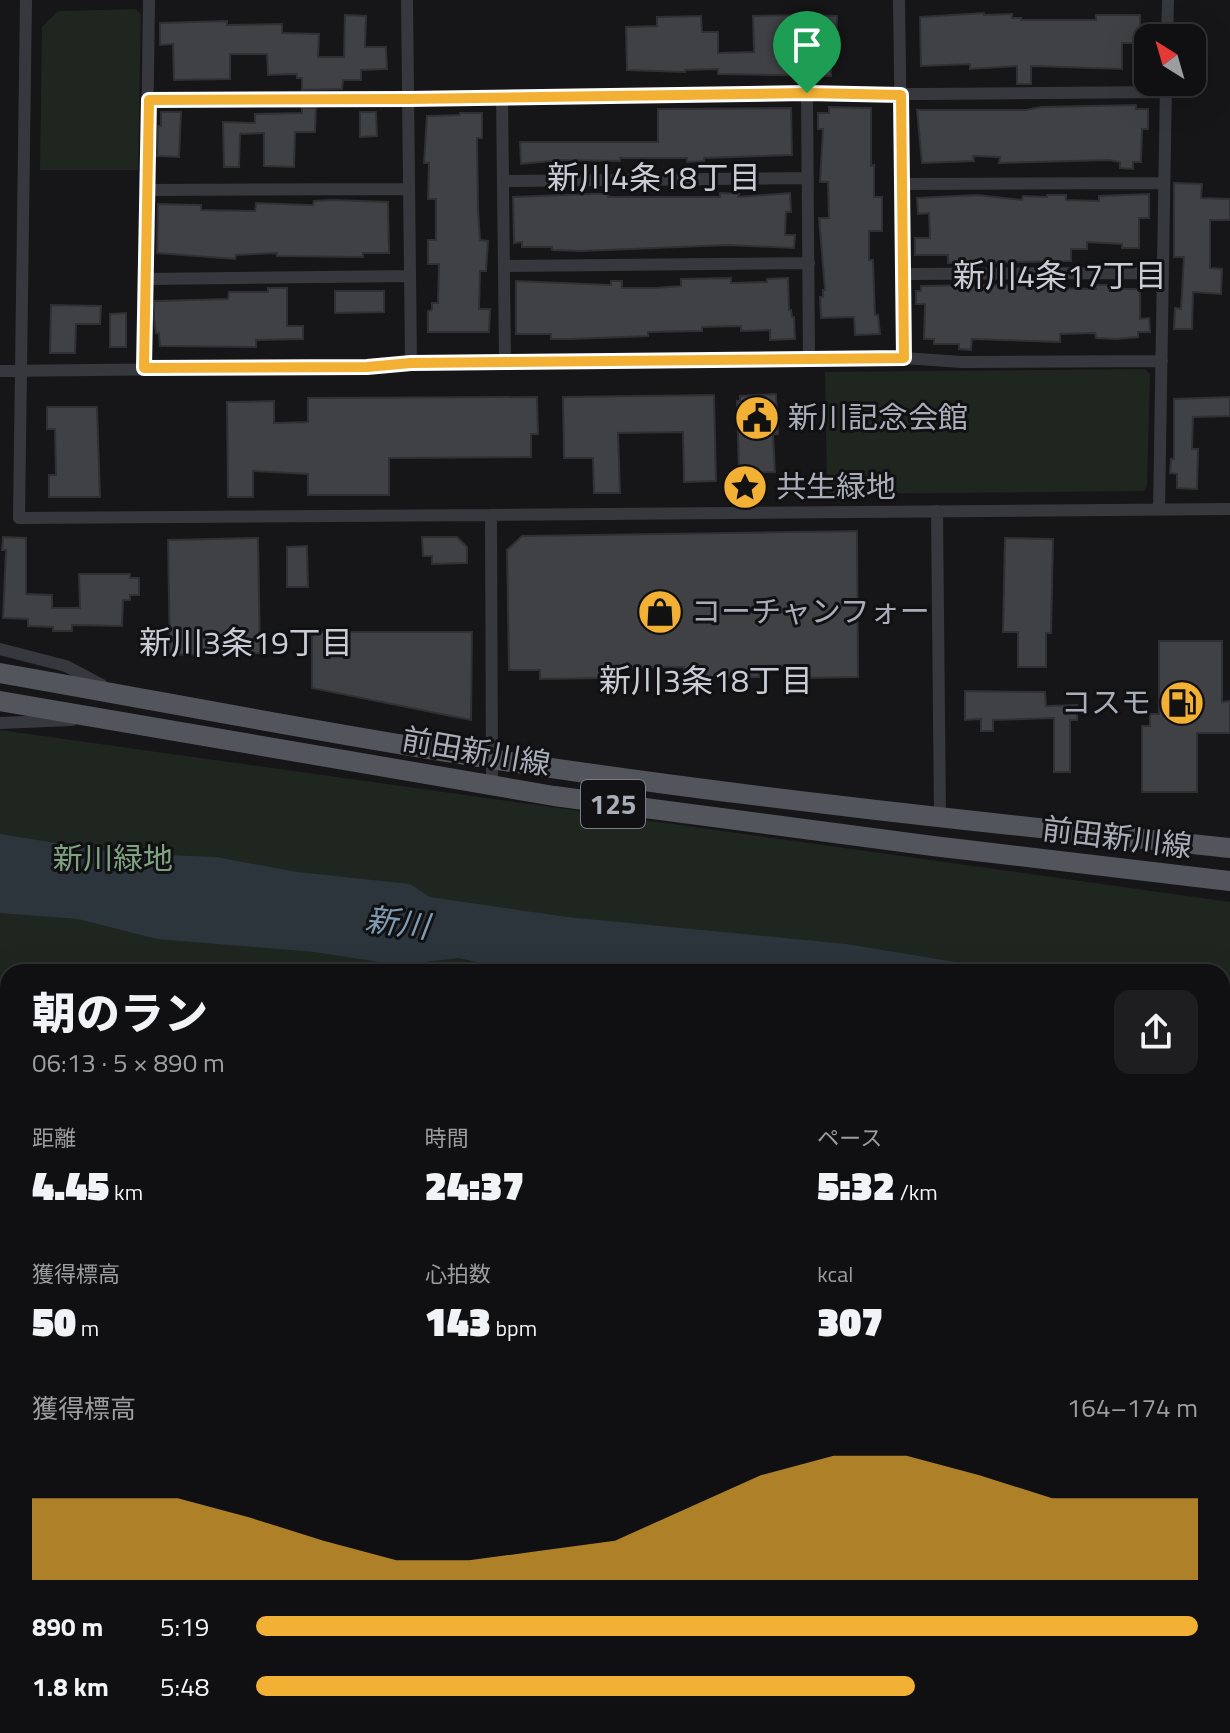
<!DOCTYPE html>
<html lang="ja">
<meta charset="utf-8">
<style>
:root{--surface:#101012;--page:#1e1e20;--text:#f1f3f6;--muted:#9c9d9f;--line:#303032;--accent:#f2b134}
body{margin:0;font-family:"Titillium Web","Noto Sans JP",sans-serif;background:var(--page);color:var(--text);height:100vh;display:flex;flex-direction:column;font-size:30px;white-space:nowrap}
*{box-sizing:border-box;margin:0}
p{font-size:26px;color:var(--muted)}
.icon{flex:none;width:44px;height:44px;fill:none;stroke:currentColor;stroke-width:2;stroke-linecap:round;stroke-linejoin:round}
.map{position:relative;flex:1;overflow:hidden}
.sheet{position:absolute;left:0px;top:964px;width:1230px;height:770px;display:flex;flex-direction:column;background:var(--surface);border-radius:24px 24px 0 0;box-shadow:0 8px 32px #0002,0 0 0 2px var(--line)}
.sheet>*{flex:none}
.needle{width:52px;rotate:323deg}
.controls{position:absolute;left:1134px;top:24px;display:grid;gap:16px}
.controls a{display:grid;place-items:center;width:72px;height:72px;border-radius:16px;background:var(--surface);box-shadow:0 8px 32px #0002,0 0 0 2px var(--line);font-size:40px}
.pin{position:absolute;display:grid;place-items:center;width:68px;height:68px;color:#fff;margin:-82px -34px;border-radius:50% 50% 50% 0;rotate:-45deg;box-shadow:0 0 8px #0007}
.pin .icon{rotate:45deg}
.round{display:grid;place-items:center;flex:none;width:84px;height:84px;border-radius:16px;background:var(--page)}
.summary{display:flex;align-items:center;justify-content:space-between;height:136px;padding:0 32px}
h1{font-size:44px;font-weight:800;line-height:60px}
.stats{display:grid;grid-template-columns:repeat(3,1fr);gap:12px;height:136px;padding:8px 32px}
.stats div{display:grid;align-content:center}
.stats b{font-size:40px;font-weight:800}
.stats small{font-size:22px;font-weight:400}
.stats p{font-size:22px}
.chart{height:224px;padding:16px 32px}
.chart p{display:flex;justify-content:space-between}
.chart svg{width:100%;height:144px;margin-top:8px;fill:var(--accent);opacity:.7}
ul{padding:0 32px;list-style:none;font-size:26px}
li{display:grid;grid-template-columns:128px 96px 1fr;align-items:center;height:60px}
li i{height:20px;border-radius:10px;background:var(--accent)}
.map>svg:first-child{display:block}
</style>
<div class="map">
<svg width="1230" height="1733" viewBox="0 0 1230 1733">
<rect width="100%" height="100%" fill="#161618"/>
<path fill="#222225" d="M0,1039l8,1v686h1214v-571l8,1v577h-1230z"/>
<path fill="#1e261f" d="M135,9l6,5 -3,156h-98l2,-143 16,-16z
M1145,369l5,5 -3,112 -3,5 -317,3 -2,-122z
M0,730l1230,172v263h-8v-193h-1214v61l-8,-1z"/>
<path fill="#2c353c" d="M0,834l118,19 98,4 81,15 113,12 20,13 137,20 279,27 152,25h58l16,3h-553l-60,-14 -61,7 -83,-13 -158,-13 -79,-20 -78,-6z
M1222,1001l8,1v64l-8,-3z"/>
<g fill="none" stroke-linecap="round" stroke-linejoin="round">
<path stroke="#2c353c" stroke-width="5" d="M1222,1719l8,11"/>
</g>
<path fill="#404145" stroke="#303034" stroke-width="2" d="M984,13v2l28,-1v4h9v2h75v-5h44v28h-18v26l-91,-3v18h-14v-18l-47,3v-5l-49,2 -1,-49z
M345,15l21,1 -1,31h21l1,22 -26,1v10h-18l-1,9 -40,1v-12h-5v-4l-29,1 -1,-21h-37v25l-56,1 -1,-36 -13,1v-22l67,-2v4l55,-1v9l37,1 -1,23h26z
M803,15l34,1 -1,30h-5v30l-113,-2v-5l-33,1v2l-58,-2 -1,-43 31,-1v-9l44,-1 1,16h16v21l36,-1 -1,-36z
M1136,105v4h12v20h-6l-1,33h-8v7l-13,-1v-6l-11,-2 -110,3 1,-6 -27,-1 1,5 -52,2 -5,-53h109l15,-3z
M829,107l42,1v58l3,-1v32h8v34h-13v29h4l2,55h3l2,19 -25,1 -1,-18 -33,1 -1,-21h3v-7h2l-6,-72h10l-1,-36h-8l3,-53h-5v-16h11z
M302,108h14l-1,24h-20l-1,35 -30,-1v-33l-24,1 -1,33h-15l-1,-45 32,1v-9l47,-1z
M791,108l1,47 -88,3v3l-17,1v-4h-67v3l-59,-1 -40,4 -1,-22h138v-33z
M161,112h20l-2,45 -22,-1 1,-30h3z
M360,112h16l1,24 -17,1z
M460,113h22v25h-5l1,71 2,31 8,1 -2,30h-6l-1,38h11l-1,23h-61v-21l4,-1v-7h6l1,-39h-11v-24h8v-41h-8l1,-36h-5l3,-47 33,-1z
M1174,183l28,1 -1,14 29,1v21h-20v48l12,1 -1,25 -28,-2 -1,37h-18l1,-21 6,1 3,-52h-10z
M720,193l19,1 -1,3 52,-4 1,19h-5l-1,23h10l-1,13 -66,-3 -147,6 -29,-1v-3h-30v-5l-8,1 -1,-46 78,-3h18l-1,3h112z
M1149,194v24h-10v30h-17v-4l-35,-2v7h-16v12l-51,1 -72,1v-8h-33v-17h15l-1,-25 -11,1 -1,-16 60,-3 45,5 1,-4 24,1v-2h19v5l33,1v-5z
M332,200l56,2 1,51h-26v4l-86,-1v-3l-41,2 -1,4 -78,-6 1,-49 43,1v5l54,1 1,-8 53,2h4l1,-4z
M731,278v5l36,-1v-3l21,-1 1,32h2l1,7h2l1,22 -25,1v-10l-29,1v-5l-39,1v4l-54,1v4l-77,3h-20v-5h-35v-53l95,4v-4h11v7h33l26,-2v-7z
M976,285l79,1v2l41,1 -1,-4h21v4h24v30l9,-1 1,14h-12v5l-21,2 -21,-1 -1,-5 -35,1v8l-88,-3 -1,11 -12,-1v-5h-25v-5h-10l1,-35h-9v-13h5v-5z
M268,288h19v38h16v13l-47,1v7l-96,-1 -1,-13h-3l-2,-14v-18l74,-2 1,-7h39z
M335,291h49v21l-49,1z
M51,305l50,1 -1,18h-24l-1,29h-25z
M126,313v34h-16v-33z
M776,394l2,40h-5l2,38 -36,1 -2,-72h3v-5z
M714,395l2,86 -32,1 -1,-50 -65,1 2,60h-26l-1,-35h-29l-1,-61z
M537,397l1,37h-7v23l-142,1v37h-81v-21l-55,-3v26h-25l-1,-95 47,-1v22l34,-1v-24z
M1230,397v19l-37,1 -1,32h6l-1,40 -20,-1v-14l-7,-1 1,-14h3v-60z
M47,407h50l3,90h-51v-22h7l-1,-46h-8z
M857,531l1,146 -53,1v-13l-46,1v11l-75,1v-11l-74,1v10l-70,1v-9h-31l-2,-120 15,-14z
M3,537l23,1v56l26,1v13h28l-1,-34h51v4h9v17h-9v5h-7l-1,26 -50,-1v6h-19v-4l-25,-1v-7l-25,-1 3,-68h-4z
M422,537h35l10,10v16l-35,1v-8h-9z
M258,538l2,115 -90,2 -2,-115z
M1005,538l48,1 -2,94h-5v34h-28v-35h-15z
M307,546l1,41h-21v-40z
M312,632h160l-1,88 -159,-32z
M1159,641h63v61l8,-1v32h-33v59h-55v-66h8v-12h9z
M965,691l80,1 1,14 31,-1v15h-7v52h-16v-54l-61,2v11h-12v-12l-16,1z"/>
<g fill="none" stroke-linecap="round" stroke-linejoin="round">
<path stroke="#37383d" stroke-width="12" d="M26,0l-7,518 472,-3 1,270
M407,0l4,363 493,-5 -5,-358
M1167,38l1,-38
M807,93l2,266
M502,96l3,266
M149,100l1016,-8
M503,181l305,-3
M902,184l262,-1
M147,190l262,-1
M504,266l305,-3
M903,274l260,-1
M145,279l265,-3
M904,358l58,4 200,-1
M144,368l5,-368
M0,371l367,-4 44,-4
M1159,510l7,-428
M937,511l3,307
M491,515l739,-6
M0,649l66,17 36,19
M0,723l72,-3
M1222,1177l8,1
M0,1212l8,1
M0,1401h8
M0,1654l8,1
M102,1733v-7
M573,1733v-7
M920,1733l1,-7"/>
<path stroke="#53555c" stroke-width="20" d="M0,673c166,29 332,62 498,87 243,37 488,63 732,88
M0,701l554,95 379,50 297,35"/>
</g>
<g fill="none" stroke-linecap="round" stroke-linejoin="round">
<g stroke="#fff" stroke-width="16">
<path id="route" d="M807,93l94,2 3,263 -399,4 -94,1 -44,4 -223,1 5,-268 259,-1z"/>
</g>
<use href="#route" stroke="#f2b134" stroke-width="10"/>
</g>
<defs>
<g id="civic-disc" transform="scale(2.3)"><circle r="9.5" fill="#f2b134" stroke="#111113"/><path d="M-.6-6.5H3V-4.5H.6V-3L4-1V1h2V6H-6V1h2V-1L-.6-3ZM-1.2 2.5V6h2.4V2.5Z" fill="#111"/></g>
<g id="sight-disc" transform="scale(2.3)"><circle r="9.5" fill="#f2b134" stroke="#111113"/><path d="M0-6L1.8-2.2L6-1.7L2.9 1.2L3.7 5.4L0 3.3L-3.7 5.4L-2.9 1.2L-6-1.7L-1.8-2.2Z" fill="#111"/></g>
<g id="shop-disc" transform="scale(2.3)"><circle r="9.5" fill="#f2b134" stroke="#111113"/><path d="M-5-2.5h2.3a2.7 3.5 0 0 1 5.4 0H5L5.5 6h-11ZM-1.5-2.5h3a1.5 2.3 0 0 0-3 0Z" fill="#111"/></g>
<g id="fuel-disc" transform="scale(2.3)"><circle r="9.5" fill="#f2b134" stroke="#111113"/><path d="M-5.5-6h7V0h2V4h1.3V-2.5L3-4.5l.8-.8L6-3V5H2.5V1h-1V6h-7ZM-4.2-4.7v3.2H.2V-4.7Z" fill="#111"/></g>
</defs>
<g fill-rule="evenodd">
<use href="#civic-disc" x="757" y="418"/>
<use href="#sight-disc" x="745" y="487"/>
<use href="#shop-disc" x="660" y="612"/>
<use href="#fuel-disc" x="1182" y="703"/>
</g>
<g text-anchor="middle" stroke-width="6" stroke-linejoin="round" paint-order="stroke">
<rect fill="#111113" stroke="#7b7e86" stroke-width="2" x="581" y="780" width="64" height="48" rx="6"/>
<g font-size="28" font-weight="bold" fill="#a8adb8">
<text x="613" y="814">125</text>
</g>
<g font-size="30" fill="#a8adb8" stroke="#111113" text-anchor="start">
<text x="788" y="428">新川記念会館</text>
<text x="776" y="497">共生緑地</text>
<text x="691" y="622">コーチャンフォー</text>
<text x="1151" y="713" text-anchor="end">コスモ</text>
</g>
<g font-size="30" fill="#a8adb8" stroke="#111113">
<text transform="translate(476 752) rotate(10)" y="10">前田新川線</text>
<text transform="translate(1117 838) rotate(7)" y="10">前田新川線</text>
</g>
<g font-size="30" fill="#7fa381" stroke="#111113">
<text x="113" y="869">新川緑地</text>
</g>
<g font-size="32" fill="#c9ccd4" stroke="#111113">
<text x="654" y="189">新川4条18丁目</text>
<text x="1060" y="287">新川4条17丁目</text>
<text x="246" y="654">新川3条19丁目</text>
<text x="706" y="692">新川3条18丁目</text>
</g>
<g font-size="32" font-style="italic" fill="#7f9bb3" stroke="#111113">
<text transform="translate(397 923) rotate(7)" y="11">新川</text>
</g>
</g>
</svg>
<div class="controls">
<a><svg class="needle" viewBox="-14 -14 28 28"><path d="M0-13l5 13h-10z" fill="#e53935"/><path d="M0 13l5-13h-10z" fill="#9c9d9f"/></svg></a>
</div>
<div class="pin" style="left:807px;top:93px;background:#1e9e55"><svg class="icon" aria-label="arrive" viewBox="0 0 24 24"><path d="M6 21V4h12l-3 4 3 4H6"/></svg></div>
<section class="sheet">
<div class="summary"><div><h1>朝のラン</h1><p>06:13 · 5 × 890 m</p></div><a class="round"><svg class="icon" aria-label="share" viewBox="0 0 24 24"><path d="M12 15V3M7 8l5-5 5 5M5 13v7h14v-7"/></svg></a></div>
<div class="stats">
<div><p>距離</p><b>4.45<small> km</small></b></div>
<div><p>時間</p><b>24:37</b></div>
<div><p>ペース</p><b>5:32<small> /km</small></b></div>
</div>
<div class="stats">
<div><p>獲得標高</p><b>50<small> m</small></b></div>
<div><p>心拍数</p><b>143<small> bpm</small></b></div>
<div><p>kcal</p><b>307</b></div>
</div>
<div class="chart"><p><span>獲得標高</span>164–174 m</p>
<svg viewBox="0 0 160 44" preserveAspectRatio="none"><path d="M0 44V19L10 19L20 19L30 25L40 32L50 38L60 38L70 35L80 32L90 22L100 12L110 6L120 6L130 12L140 19L150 19L160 19V44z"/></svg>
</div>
<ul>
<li><b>890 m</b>5:19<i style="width:100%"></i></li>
<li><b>1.8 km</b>5:48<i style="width:70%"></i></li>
</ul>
</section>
</div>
